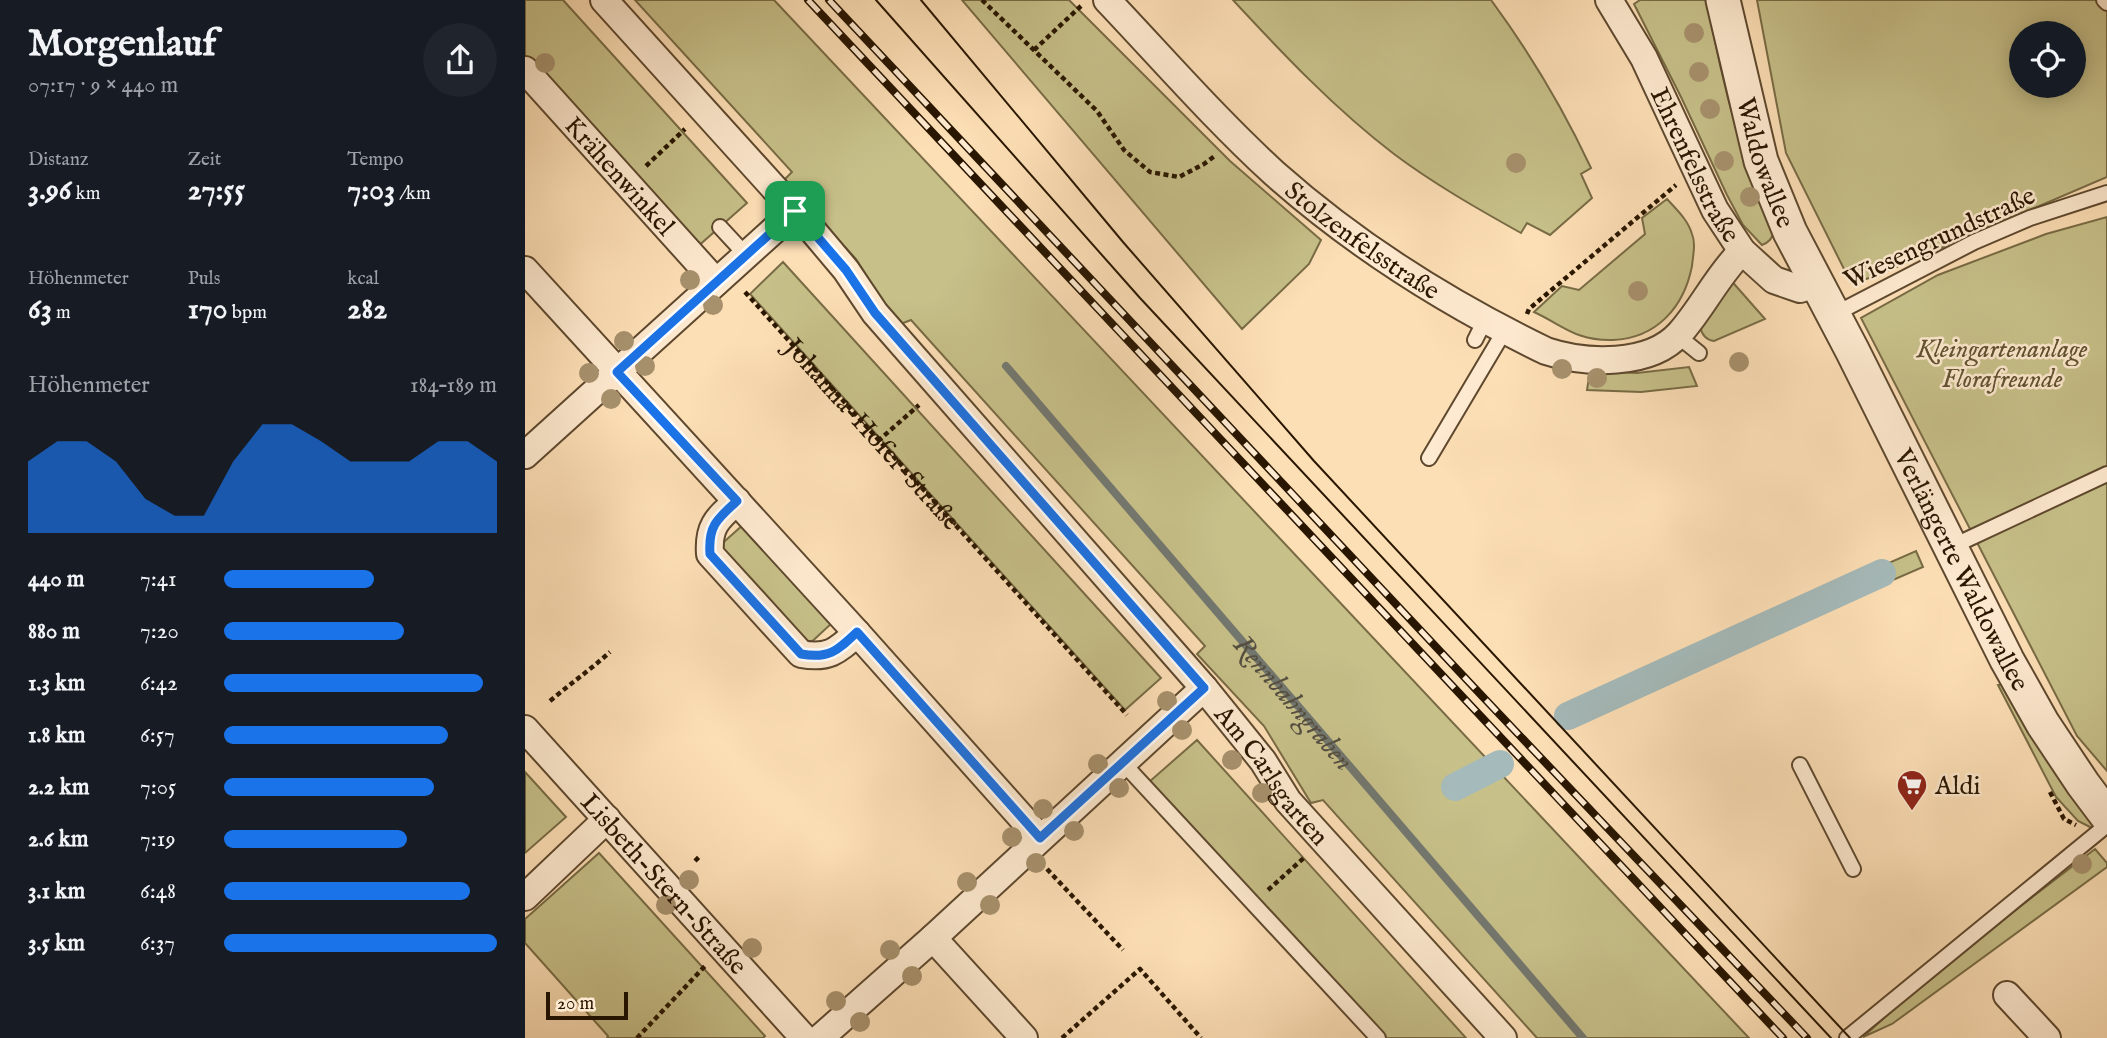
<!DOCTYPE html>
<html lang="de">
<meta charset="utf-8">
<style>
:root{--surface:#171b24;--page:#20242c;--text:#f1f3f6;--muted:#9ea1a6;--accent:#1a73e8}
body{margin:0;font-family:"IM FELL English",serif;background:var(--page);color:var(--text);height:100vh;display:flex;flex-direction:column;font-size:26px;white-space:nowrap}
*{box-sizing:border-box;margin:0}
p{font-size:23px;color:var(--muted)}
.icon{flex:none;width:38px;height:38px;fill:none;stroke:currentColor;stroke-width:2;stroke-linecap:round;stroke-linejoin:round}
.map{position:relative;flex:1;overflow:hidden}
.sheet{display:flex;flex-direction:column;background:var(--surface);width:525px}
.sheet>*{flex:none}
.buttons{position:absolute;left:1484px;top:21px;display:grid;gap:14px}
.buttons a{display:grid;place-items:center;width:77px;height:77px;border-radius:50%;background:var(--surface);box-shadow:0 4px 18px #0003;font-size:35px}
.scale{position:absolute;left:21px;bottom:18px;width:82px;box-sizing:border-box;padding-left:7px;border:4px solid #291601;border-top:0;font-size:19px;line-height:24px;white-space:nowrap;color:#291601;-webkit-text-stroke:5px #feead0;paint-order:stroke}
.pin{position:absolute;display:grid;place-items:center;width:60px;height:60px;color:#fff;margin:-30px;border-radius:14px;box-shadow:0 4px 10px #0006}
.round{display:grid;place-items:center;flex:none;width:74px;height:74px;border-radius:37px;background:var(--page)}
.overview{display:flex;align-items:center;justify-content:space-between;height:119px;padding:0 28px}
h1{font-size:38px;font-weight:700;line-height:52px}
.figures{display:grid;grid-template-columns:repeat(3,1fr);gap:10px;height:119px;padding:7px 28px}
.figures div{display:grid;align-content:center}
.figures b{font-size:30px;font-weight:700}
.figures small{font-size:19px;font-weight:400}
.figures p{font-size:19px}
.chart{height:196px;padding:14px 28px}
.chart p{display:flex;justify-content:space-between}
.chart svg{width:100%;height:126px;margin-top:7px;fill:var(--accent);opacity:.7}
ul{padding:0 28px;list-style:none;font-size:23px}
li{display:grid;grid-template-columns:112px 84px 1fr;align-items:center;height:52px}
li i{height:18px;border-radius:9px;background:var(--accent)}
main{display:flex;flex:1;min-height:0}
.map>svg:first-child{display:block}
</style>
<main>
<section class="sheet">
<div class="overview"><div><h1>Morgenlauf</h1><p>07:17 · 9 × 440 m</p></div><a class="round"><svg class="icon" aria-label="share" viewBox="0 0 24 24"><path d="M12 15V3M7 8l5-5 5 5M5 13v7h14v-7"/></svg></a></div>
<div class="figures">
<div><p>Distanz</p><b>3.96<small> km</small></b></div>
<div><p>Zeit</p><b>27:55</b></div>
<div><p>Tempo</p><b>7:03<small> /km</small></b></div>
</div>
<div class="figures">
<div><p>Höhenmeter</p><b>63<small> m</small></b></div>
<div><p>Puls</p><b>170<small> bpm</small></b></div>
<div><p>kcal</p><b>282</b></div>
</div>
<div class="chart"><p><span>Höhenmeter</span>184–189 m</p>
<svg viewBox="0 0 160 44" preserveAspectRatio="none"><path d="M0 44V19L10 12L20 12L30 19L40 32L50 38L60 38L70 19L80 6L90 6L100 12L110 19L120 19L130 19L140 12L150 12L160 19V44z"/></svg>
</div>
<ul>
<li><b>440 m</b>7:41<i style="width:55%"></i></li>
<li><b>880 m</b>7:20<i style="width:66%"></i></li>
<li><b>1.3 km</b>6:42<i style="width:95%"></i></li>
<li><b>1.8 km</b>6:57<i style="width:82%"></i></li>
<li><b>2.2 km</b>7:05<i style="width:77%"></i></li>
<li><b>2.6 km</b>7:19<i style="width:67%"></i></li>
<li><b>3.1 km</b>6:48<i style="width:90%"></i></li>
<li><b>3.5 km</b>6:37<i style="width:100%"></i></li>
</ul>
</section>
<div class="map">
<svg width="1582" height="1038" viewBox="0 0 1582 1038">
<rect width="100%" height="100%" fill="#fddfb6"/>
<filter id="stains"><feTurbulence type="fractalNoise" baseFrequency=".00286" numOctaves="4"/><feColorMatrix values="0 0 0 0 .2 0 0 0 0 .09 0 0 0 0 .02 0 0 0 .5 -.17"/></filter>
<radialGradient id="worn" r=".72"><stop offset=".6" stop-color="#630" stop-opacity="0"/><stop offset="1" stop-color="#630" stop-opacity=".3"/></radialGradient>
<path fill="#c7c089" stroke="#786b45" stroke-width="2" fill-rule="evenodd" d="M0,0h38l184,203 -51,45 -171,-189z
M110,0h139l975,1038h-212l-214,-238 -12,3 -47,-77 -67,-72 8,-8 -294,-326 -13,5 -42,-66 -72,-79 8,-8z
M437,0h107l161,161 91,79 -12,24 -67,65z
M708,0h258c39,53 72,108 100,168l-10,6 11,24 -42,37 -23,-12 -6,10c-43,-24 -87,-49 -127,-79 -59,-45 -111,-100 -161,-154z
M1115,0h67c14,78 34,160 66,232 0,6 -5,11 -11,13l-19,-20 -16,-30 -46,-98 -47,-93z
M1232,0h350v177l-234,100 -22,6 -65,-130zM1496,33h53v53h-53z
M1142,199c10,11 21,21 25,35 4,10 1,21 0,32 -8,41 -35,72 -79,74 -37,1 -49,-14 -79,-28l28,-26 17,4 66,-56 -3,-16z
M1582,217v554l-30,-35 -216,-418 77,-43 108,-41z
M258,262l378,416 -36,32 -375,-416z
M1203,277l37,42 -51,22c-8,-1 -12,-6 -14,-14z
M1164,367l8,19 -56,6 -54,-2 3,-19 47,2z
M219,524l88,99 -26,24 -89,-99z
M1391,551l7,16 -322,139 -11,-12z
M1481,684l92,139 -6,5 -14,-7 -22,-24 -58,-112z
M672,740l269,298h-84l-233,-256z
M0,772l41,45 -41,36z
M1570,849l12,14v4l-215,157 -29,13 75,-68z
M74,853l166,183 -2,2h-156l1,-2 -83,-93v-24z"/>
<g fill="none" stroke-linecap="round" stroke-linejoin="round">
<path stroke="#737870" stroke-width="8" id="s1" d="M481,366l577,672"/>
<path stroke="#a5baba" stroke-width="28" d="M1043,716l314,-143
M930,787l45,-23"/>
<g stroke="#5e482e" stroke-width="18">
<path id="service" d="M1579,0l3,3
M195,227l26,28
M1308,315l141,-73 56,-24 77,-25
M1153,336l21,17
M950,340l10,-20
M904,458l76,-128
M1426,547l156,-73
M598,763l255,275
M1275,765l53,104
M1322,1038l260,-213"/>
</g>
<g stroke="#5e482e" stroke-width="30">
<g id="minor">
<path id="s3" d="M79,0l210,232 32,38 29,43 329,375 59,73 25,40 215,237"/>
<path id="s4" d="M582,0c55,58 108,119 167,173 81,72 175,131 272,178 39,13 104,16 134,-18 23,-26 37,-57 62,-82"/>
<path id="s5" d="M1084,0l35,58 71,152 27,41 32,29 26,9 16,-5"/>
<path id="s6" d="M0,70l191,212"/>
<path d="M0,270l332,363 183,205"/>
<path d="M0,455l270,-244"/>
<path d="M212,501c-20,18 -29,25 -27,53l91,100c28,5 36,-3 56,-21"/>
<path id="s7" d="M0,729l279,309"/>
<path d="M0,897l82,-78"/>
<path d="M408,938l91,100"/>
<path d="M1482,995l40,43"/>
<path d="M295,1038l113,-100 271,-250"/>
</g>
</g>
<g stroke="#5e482e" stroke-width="37">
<g id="tertiary">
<path id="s8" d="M1198,0l38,161 29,71 62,118 155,310 36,64 40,60 24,32"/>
</g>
</g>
<g stroke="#291601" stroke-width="4.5" stroke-dasharray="5 3.5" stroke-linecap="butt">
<path d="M457,0l115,111 27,39 26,22 29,5 25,-13 12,-9"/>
<path d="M509,50l47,-44"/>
<path d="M121,166l39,-37"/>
<path id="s2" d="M220,292l382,423"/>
<path d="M1002,314l2,-5 147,-124"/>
<path d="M353,441l41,-36"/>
<path d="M25,701c20,-17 40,-31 60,-49"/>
<path d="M1525,792l14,27 12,6"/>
<path d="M170,861l4,-4"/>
<path d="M522,869l76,81"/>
<path d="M743,890l38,-34"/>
<path d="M112,1038l69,-73"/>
<path d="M537,1038l78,-69 61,69"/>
</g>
<use href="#service" stroke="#feead0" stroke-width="14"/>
<use href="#minor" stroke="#feead0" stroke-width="26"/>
<use href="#tertiary" stroke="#feead0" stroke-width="33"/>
<path stroke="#291601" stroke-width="2" d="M351,0l264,298 691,740
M396,0l202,242 191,219 536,577"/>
<g stroke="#291601" stroke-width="8">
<path id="rail" d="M283,0l975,1038
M304,0l654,697 324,341"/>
</g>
<use href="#rail" stroke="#feead0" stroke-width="5" stroke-dasharray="16" stroke-linecap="butt"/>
</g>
<g fill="#a7916d">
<circle cx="1169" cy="33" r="10"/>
<circle cx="20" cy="63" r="10"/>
<circle cx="1174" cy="72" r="10"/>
<circle cx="1185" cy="109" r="10"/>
<circle cx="1199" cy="161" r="10"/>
<circle cx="991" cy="163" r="10"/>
<circle cx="1225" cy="197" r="10"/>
<circle cx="165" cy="280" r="10"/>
<circle cx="1113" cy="291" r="10"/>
<circle cx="188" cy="305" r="10"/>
<circle cx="99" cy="341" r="10"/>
<circle cx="1214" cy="362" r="10"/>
<circle cx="120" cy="366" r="10"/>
<circle cx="1037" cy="369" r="10"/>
<circle cx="64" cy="373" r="10"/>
<circle cx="1072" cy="378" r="10"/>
<circle cx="86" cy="399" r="10"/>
<circle cx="642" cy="701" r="10"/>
<circle cx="657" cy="730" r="10"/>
<circle cx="707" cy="760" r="10"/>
<circle cx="573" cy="764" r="10"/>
<circle cx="594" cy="788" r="10"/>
<circle cx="737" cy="793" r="10"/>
<circle cx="518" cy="809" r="10"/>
<circle cx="549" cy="831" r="10"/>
<circle cx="487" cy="837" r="10"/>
<circle cx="511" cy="863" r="10"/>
<circle cx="1557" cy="864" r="10"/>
<circle cx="164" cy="880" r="10"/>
<circle cx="442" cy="882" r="10"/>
<circle cx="141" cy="905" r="10"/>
<circle cx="465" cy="905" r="10"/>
<circle cx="227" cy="948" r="10"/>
<circle cx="365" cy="950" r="10"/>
<circle cx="387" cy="976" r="10"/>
<circle cx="311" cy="1001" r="10"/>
<circle cx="335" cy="1022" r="10"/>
</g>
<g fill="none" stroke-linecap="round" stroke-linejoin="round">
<g stroke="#fff" stroke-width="14">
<path id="route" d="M270,211l51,59 29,43 329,375 -164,150 -183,-206c-20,19 -28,27 -56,22l-91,-100c-2,-28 7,-35 27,-53l-120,-129z"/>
</g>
<use href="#route" stroke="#1a73e8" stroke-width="9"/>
</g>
<defs>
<g id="supermarket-pin" transform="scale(1.575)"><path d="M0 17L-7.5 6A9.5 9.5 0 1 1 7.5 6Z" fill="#8f2418" stroke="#feead0"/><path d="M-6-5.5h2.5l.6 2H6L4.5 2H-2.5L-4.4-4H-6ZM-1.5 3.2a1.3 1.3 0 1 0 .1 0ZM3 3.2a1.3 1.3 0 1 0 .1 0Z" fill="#fff"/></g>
</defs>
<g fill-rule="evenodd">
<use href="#supermarket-pin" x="1387" y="785"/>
</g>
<g text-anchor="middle" stroke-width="5" stroke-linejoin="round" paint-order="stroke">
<g font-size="26" fill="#291601" stroke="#feead0">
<text dy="9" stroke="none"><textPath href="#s8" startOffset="168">Waldowallee</textPath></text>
<text dy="9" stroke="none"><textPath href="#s5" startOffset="186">Ehrenfelsstraße</textPath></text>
<text dy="9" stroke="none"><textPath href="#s6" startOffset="142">Krähenwinkel</textPath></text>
<text transform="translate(1414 237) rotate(-25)" y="9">Wiesengrundstraße</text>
<text dy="9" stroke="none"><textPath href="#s4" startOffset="352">Stolzenfelsstraße</textPath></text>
<text dy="9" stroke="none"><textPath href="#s2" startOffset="191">Johanna-Hofer-Straße</textPath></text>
<text dy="9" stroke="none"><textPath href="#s8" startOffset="621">Verlängerte Waldowallee</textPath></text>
<text dy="9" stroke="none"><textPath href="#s3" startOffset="1024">Am Carlsgarten</textPath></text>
<text dy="9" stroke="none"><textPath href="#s7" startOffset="208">Lisbeth-Stern-Straße</textPath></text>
</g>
<g font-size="26" font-style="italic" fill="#605231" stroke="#feead0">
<text x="1477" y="357">Kleingartenanlage<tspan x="1477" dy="30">Florafreunde</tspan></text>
</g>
<g font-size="26" fill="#291601" stroke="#feead0" text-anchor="start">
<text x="1410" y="794">Aldi</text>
</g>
<g font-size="28" font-style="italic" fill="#544f42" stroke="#feead0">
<text dy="10" stroke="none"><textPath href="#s1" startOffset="443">Rennbahngraben</textPath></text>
</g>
</g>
<rect width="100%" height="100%" filter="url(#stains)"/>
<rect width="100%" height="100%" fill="url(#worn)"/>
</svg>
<div class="buttons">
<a><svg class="icon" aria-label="locate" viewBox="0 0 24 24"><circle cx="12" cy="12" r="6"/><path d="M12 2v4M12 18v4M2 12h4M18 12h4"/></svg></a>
</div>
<div class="scale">20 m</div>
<div class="pin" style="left:270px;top:211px;background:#1e9e55"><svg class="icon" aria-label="arrive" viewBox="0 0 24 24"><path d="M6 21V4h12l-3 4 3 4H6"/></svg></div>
</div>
</main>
